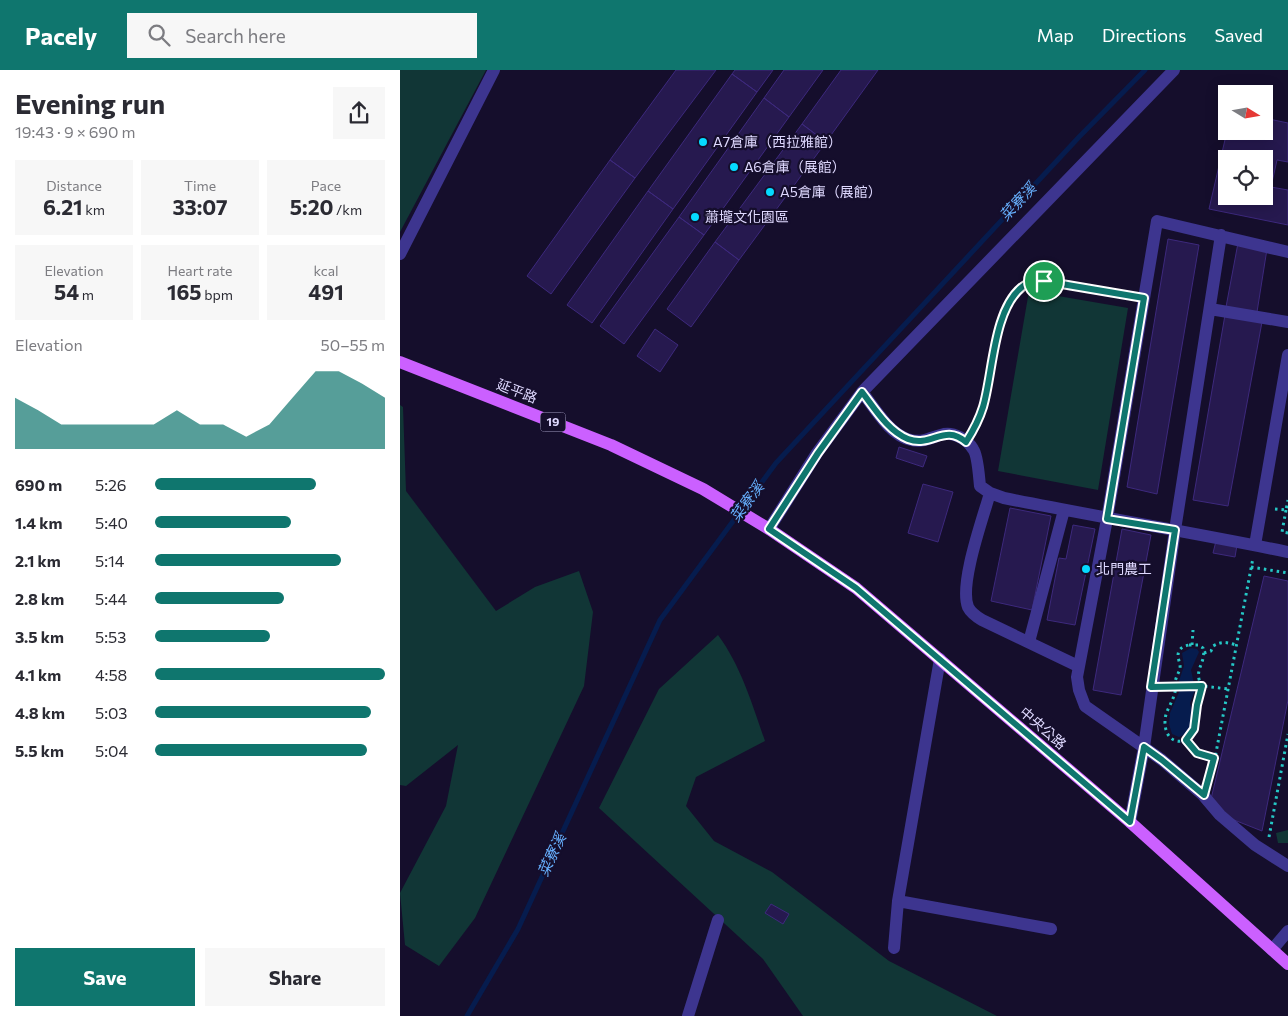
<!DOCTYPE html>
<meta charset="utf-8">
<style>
:root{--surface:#fff;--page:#f7f7f7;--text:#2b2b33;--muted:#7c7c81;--accent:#0f766e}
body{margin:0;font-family:Commissioner,"Noto Sans TC",sans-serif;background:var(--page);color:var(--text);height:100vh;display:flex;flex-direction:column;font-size:19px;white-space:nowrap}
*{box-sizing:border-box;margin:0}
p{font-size:16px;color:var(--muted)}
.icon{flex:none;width:28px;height:28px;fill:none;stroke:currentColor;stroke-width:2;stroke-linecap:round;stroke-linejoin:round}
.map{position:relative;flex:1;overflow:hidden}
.sheet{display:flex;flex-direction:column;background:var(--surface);width:400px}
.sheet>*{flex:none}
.needle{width:32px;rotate:101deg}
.tools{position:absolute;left:818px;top:15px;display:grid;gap:10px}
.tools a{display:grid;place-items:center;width:55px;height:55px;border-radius:0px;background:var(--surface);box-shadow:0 2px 12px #0003;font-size:25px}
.pin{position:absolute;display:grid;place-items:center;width:42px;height:42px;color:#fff;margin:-21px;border:2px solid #fff;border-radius:50%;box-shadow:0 1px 5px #0007}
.round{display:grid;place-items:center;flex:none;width:52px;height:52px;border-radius:0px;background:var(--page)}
.head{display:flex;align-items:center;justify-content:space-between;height:85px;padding:0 15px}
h1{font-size:28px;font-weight:700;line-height:38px}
.figures{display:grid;grid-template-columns:repeat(3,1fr);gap:8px;height:85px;padding:5px 15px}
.figures div{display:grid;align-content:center;border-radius:0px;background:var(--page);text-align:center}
.figures b{font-size:21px;font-weight:700}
.figures small{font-size:14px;font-weight:400}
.figures p{font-size:14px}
.chart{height:140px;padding:10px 15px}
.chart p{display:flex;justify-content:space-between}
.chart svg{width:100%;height:90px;margin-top:5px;fill:var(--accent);opacity:.7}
.primary-button{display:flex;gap:10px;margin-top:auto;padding:10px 15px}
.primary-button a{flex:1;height:58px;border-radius:0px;background:var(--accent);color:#fff;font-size:20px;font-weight:700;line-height:58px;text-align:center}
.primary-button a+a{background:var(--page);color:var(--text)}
ul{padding:0 15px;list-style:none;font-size:16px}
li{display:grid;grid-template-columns:80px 60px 1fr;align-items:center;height:38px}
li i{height:12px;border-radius:6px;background:var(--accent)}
header{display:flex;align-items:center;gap:30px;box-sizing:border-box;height:70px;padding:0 25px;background:var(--accent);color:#fff}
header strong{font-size:24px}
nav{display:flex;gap:28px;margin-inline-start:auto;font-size:18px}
.search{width:350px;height:45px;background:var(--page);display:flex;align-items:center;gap:12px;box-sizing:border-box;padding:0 18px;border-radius:0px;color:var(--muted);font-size:19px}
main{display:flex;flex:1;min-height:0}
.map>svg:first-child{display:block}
</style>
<header>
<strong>Pacely</strong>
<div class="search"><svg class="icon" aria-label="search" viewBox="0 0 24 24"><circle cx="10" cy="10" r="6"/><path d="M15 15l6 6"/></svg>Search here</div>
<nav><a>Map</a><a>Directions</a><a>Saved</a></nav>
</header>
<main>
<section class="sheet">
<div class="head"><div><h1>Evening run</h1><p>19:43 · 9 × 690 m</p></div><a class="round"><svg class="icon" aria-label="share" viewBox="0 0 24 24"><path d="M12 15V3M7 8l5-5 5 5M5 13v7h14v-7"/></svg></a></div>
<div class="figures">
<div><p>Distance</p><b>6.21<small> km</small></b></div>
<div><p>Time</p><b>33:07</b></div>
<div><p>Pace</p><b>5:20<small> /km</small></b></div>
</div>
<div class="figures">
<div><p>Elevation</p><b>54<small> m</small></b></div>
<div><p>Heart rate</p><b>165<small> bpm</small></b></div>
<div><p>kcal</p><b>491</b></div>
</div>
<div class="chart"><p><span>Elevation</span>50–55 m</p>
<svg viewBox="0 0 160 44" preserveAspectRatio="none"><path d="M0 44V19L10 25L20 32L30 32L40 32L50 32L60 32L70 25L80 32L90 32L100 38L110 32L120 19L130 6L140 6L150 12L160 19V44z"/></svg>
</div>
<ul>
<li><b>690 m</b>5:26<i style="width:70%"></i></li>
<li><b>1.4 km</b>5:40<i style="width:59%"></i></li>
<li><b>2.1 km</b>5:14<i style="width:81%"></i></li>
<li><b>2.8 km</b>5:44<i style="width:56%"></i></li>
<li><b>3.5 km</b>5:53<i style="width:50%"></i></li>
<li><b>4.1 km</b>4:58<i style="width:100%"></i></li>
<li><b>4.8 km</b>5:03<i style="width:94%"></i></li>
<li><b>5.5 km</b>5:04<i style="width:92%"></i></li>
</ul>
<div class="primary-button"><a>Save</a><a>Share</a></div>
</section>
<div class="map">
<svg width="888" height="946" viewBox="0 0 888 946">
<rect width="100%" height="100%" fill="#150e2c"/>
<path fill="#113636" d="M0,0h86l-86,162z
M629,221l99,17 -30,182 -100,-19z
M0,335l3,2 3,84 90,120 39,-24 44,-16 14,41 -9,74 -109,232 -36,48 -34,-21 -5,-52 46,-87 12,-61 -52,41 -6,-1z
M318,565c23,31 34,69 47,106l-69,36 -10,29 28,35 58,31 117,89 108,55h-194l-40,-57 -164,-151 60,-119z
M888,760v13h-10l-2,-10z"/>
<path fill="#061c4e" d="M791,578l6,1 2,3 -8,18 3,14h-14l-1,-3 5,-15 -2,-13z
M780,620h15l-5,13 3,12 -3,13 -4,6 -7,3 -7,-3 -3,-10 1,-11z"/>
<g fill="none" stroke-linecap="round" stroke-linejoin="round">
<path stroke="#061c4e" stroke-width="5" d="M67,946l51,-87 142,-309 116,-157 303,-326 66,-67"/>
</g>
<path fill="#26194f" stroke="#3d297d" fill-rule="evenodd" d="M276,0h40l-81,108 -25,-18z
M335,0h38l-16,22 -25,-18z
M384,0h39l-34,47 -25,-19z
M441,0h37l-52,72 -24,-18z
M332,4l25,18 -84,117 -25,-18z
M364,28l25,19 -85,118 -25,-18z
M864,48l24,5v39l-11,-2 -6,27 17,3v35l-79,-16 18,-78h37zM826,89h38v37h-38z
M402,54l24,18 -87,118 -24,-18z
M210,90l25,18 -84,116 -24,-18z
M248,121l25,18 -81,114 -25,-18z
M279,147l25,18 -80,109 -24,-18z
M768,169l31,6 -42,249 -30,-7z
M315,172l24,18 -48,67 -24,-18z
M838,173l29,6 -10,63 -31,-5z
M825,245l37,7 -34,184 -35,-6z
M255,259l23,16 -18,27 -23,-16z
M499,377l28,9 -4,11 -27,-9z
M523,414l30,8 -15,50 -30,-9z
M610,438l41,8 -19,94 -41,-9z
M673,455l22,4 -20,96 -28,-5 12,-62 7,1z
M722,459l29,6 -30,160 -28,-5z
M816,471l21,4 -2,12 -22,-4z
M864,506l24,5v119l-26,131 -33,-13 -18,-19z
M371,834l18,10 -6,10 -18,-11z"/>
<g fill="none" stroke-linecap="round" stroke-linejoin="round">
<path stroke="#25c7c5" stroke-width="3" stroke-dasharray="2.5 4" stroke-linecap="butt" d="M574,359c3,-7 7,-14 9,-22 10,-33 10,-97 39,-120 6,-5 14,-6 22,-6l87,15
M875,439l11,1 2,-10
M886,440l-4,22 6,1
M851,497l37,6
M789,575h9l5,3c4,15 -11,22 -1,38 -2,6 -4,12 -5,18 -2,8 0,16 -3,23 -8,23 -30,16 -29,-6 0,-10 7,-17 9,-26 2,-4 1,-7 1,-11 0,-5 3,-10 5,-15 1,-6 -4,-12 -1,-18 2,-4 6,-5 10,-6z
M792,575l1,-15
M804,583l7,-2 2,-5c9,-5 13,-4 23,-1
M766,617l36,-1 26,3
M786,669l11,14 18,5
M808,710l7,-22 38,-200
M869,767l19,-103"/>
<path stroke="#3d358f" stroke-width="12" d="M888,182l-131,-31 -50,298 -30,158 2,13 6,16 77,54 41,35 17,20 35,30 33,21
M0,184l94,-184
M810,239l78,13
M462,322c13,16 27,43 49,48 12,3 21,-3 33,-6 10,-2 24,6 29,15 5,6 6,29 7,37l10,7 14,5c95,19 190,35 284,54
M590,423c-7,25 -31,91 -22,114 3,6 9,10 14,13l96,46
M369,459l48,-76 45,-61 312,-322
M855,475l33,-190
M629,572l35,-132
M730,752l14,-75 31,-217 46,-295
M498,831l153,28
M494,878l4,-47 42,-242
M872,880l16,-19
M288,946l30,-96"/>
<path stroke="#cb60ff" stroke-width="12" d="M0,292l211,83 92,44 66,40 87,59 274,234 158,142"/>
</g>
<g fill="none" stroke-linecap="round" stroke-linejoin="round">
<g stroke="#fff" stroke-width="10">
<path id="route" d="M644,211l100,17 -37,221 68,11 -24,157 51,-1 -5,19 -3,24 -8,11 11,13 17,5 -10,37 -42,-35 -18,-13 -14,75 -274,-234 -87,-59 49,-76 44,-61c13,17 26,39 46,47 24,9 36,-16 58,3 7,-11 13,-22 17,-35 10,-33 10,-97 39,-120 6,-5 14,-6 22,-6z"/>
</g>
<use href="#route" stroke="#0f766e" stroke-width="6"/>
</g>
<g fill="#05daff" stroke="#150e2c" stroke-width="2">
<circle cx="303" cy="72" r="5"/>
<circle cx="334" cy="97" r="5"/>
<circle cx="370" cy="122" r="5"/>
<circle cx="295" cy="147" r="5"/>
<circle cx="686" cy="499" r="5"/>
</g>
<g text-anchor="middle" stroke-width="4.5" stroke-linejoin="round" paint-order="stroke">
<rect fill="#150e2c" stroke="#a29cc0" stroke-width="1" x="140.5" y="342.5" width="25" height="19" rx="4"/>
<g font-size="12" font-weight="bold" fill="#dfd9ff">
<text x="153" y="356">19</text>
</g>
<g font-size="14" fill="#dfd9ff" stroke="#150e2c" text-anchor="start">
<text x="313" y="77">A7倉庫（西拉雅館）</text>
<text x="344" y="102">A6倉庫（展館）</text>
<text x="380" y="127">A5倉庫（展館）</text>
<text x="305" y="152">蕭壠文化園區</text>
<text x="696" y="504">北門農工</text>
</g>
<g font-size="14" fill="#dfd9ff" stroke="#150e2c">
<text transform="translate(117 321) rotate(21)" y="5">延平路</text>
<text transform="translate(643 658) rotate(41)" y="5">中央公路</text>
</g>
<g font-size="15" font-style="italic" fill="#67b1ff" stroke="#150e2c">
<text transform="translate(618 132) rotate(-47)" y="5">菜寮溪</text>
<text transform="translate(347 432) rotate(-53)" y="5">菜寮溪</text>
<text transform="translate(152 785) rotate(-65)" y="5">菜寮溪</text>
</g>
</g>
</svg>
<div class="tools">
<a><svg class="needle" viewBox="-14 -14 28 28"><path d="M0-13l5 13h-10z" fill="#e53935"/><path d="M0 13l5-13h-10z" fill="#7c7c81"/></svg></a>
<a><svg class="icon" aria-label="locate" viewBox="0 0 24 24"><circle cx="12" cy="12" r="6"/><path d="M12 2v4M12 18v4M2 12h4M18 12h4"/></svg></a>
</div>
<div class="pin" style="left:644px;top:211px;background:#1e9e55"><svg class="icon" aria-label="arrive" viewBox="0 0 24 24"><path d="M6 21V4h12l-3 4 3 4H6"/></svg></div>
</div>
</main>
